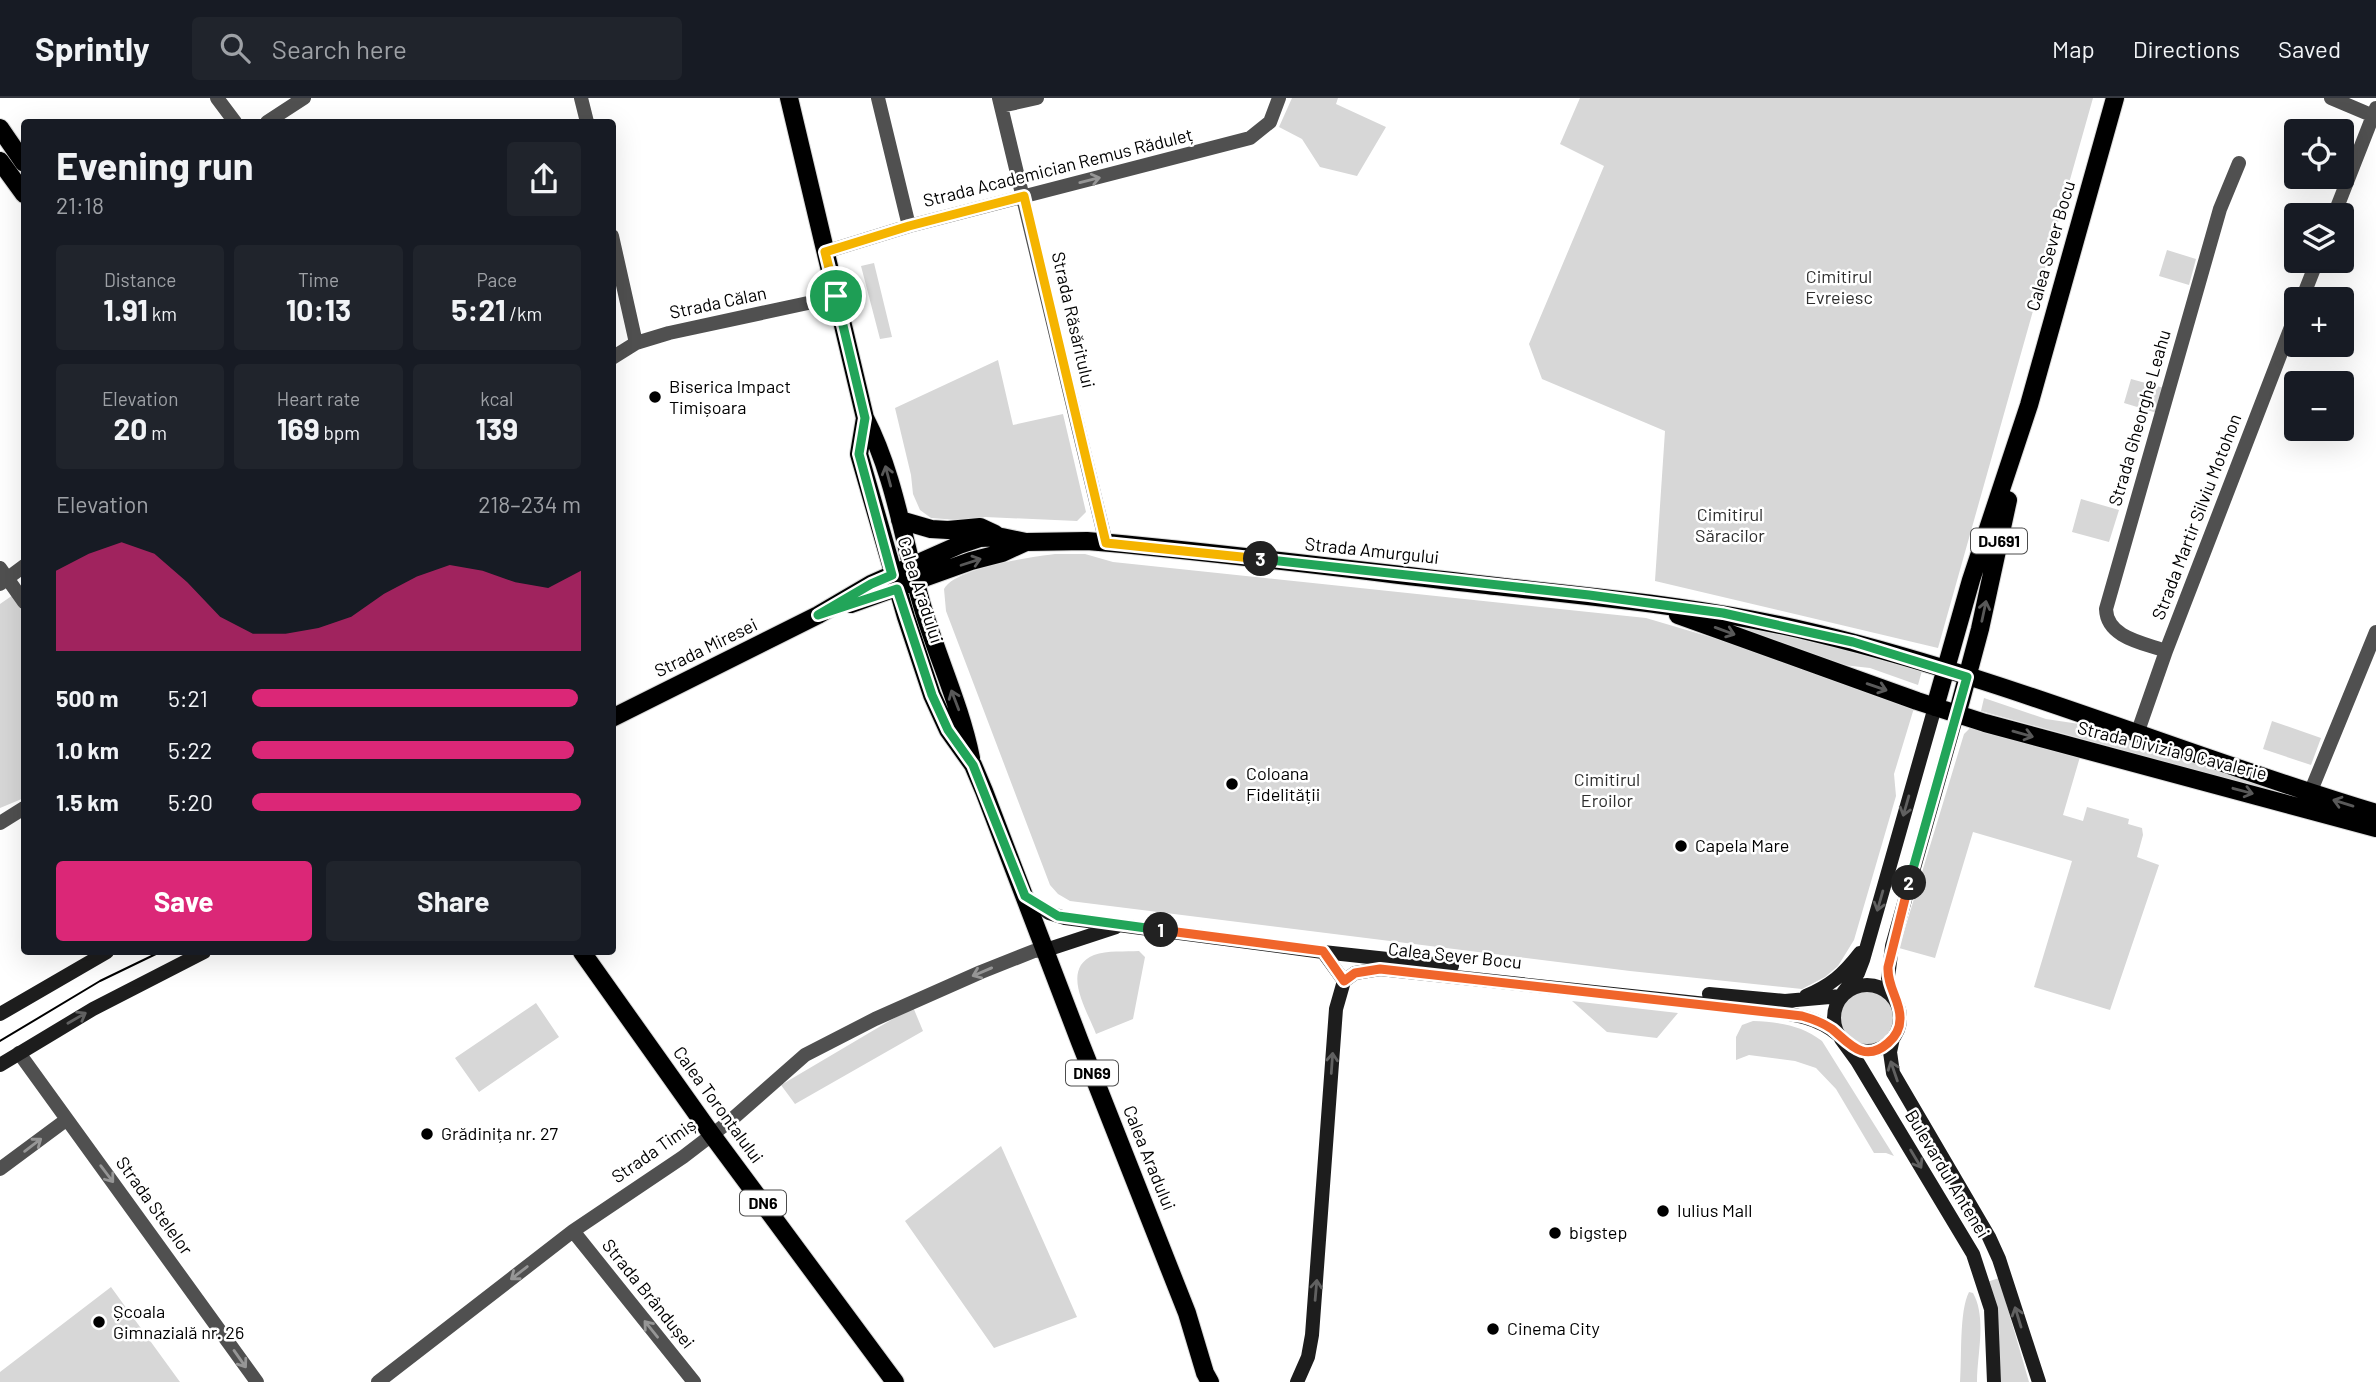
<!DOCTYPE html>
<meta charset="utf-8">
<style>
:root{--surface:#171b24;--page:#20242c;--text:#f1f3f6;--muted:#9ea1a6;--line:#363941;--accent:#db2777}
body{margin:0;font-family:Barlow,sans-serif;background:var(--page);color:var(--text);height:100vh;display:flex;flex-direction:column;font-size:26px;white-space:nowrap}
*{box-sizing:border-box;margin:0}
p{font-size:23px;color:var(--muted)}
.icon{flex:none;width:38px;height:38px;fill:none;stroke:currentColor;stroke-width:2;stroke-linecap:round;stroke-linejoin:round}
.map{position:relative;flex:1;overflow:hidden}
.panel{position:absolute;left:21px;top:21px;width:595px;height:836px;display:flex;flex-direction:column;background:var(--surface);border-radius:7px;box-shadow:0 7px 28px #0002}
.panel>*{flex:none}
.fabs{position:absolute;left:2284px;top:21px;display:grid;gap:14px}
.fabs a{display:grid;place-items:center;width:70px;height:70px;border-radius:7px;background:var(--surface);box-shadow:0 7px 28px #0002;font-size:35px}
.pin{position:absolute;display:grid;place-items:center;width:60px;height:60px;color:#fff;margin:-30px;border:4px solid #fff;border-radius:50%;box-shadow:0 2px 7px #0007}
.km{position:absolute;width:35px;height:35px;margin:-18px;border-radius:50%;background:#222;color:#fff;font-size:19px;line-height:35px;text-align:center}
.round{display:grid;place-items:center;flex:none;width:74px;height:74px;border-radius:7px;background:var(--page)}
.summary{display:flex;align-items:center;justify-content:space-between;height:119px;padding:0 35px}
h1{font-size:38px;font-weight:700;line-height:52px}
.metrics{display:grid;grid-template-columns:repeat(3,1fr);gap:10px;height:119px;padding:7px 35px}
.metrics div{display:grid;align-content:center;border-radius:7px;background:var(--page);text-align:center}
.metrics b{font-size:30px;font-weight:700}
.metrics small{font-size:19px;font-weight:400}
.metrics p{font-size:19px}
.chart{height:196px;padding:14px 35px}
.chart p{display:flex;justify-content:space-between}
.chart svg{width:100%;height:126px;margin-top:7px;fill:var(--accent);opacity:.7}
.primary-button{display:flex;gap:14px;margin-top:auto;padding:14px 35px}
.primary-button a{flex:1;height:80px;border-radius:7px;background:var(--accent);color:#fff;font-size:28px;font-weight:700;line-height:80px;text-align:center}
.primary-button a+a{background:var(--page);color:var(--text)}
ul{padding:0 35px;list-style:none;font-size:23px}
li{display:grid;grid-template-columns:112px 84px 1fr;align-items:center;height:52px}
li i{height:18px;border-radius:9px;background:var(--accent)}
header{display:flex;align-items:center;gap:42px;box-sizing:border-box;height:98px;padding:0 35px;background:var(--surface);border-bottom:2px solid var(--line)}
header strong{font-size:33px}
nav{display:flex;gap:38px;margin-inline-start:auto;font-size:24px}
.search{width:490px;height:63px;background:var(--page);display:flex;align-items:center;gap:18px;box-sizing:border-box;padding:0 24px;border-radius:7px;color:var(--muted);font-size:26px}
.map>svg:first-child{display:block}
</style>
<header>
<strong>Sprintly</strong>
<div class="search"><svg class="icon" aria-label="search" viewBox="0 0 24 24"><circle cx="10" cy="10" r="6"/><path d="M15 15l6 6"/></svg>Search here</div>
<nav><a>Map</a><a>Directions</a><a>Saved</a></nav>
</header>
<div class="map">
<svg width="2376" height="1284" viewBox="0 0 2376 1284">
<rect width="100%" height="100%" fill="#fff"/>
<path fill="#d7d7d7" d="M1292,0h46l-2,6 50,23 -29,49 -37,-9 -18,-28 -23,-12z
M1580,0h513l-155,550 -283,-67 10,-150 -123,-52 -13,-35 75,-178 -44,-22z
M2167,152l29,9 -7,26 -30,-9z
M874,165l18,74 -12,2 -19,-73z
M998,262l15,65 50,-11 23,98 -9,9 -92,-4 -27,3 -27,-2 -11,-8 -7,-16 -2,-19 -16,-67z
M2131,281l33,9 -7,25 -33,-10z
M2081,401l38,11 -10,32 -37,-10z
M1055,456h30l28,8 533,56 98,29 170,61 -20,66 2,22 -42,144 -16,26 -13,11 -23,12 -172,-18 -560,-70 -12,-7 -8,-9 -104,-274 -2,-22c11,-21 87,-32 111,-35z
M13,497l11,16v187l-24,10v-204z
M1738,525l185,44 -5,18 -48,-17 -27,-3 -102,-36z
M1984,600l62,21 40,6 210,71h-7l-308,-85z
M1972,621l110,31 -19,65 20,6 4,-14 42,12 -1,5 14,4 1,7 -6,22 22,8 -49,145 -76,-23 38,-126 -99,-29 -38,126 -36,-10 65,-214 5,-5z
M2272,623l49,17 -10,27 -48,-16z
M1139,853l6,6 -12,62 -37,15c-9,-24 -36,-65 -2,-79 13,-5 32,-3 45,-4z
M1834 919a33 33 0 1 1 66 0a33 33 0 1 1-66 0Z
M1572,903l106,12 -21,25 -50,-6z
M536,905l23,34 -80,55 -24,-34z
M913,909l10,24 -128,73 -14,-19z
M1753,923c25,1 49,4 69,20l72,115 -8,-3h-12l-38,-64 -20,-21 -21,-7 -46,-6 -13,5v-23l6,-12z
M1001,1048l76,171 -83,31 -89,-127z
M1999,1180l30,104h-28l-5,-59 -9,-41z
M111,1189l69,95h-180v-10z
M1969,1194l4,1c14,25 4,61 4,89h-17c2,-23 -1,-71 9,-90z"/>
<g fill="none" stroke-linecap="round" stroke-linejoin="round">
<g stroke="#dbdbdb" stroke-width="20">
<path id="primary" d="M789,0l76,320c31,60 39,129 59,194 15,49 37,96 47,146
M0,30l24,35
M0,63l24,33
M865,320l-6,36 47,163 26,78 16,35 25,35 11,26 96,251 107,271 18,60 5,9
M900,422l31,9 17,1 32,-3 15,7
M851,506l120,-43 31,-8 24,-11
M1678,517l239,86 68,22 391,105
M1935,609l36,-127 58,-175 86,-307
M1957,617l23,-86 28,-129
M612,620l206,-103 53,-31 88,-39 21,-7 22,-1 24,5 61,-1c130,11 260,28 390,43 115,13 229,22 342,50 190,46 370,123 557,179
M582,854l130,183 183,247"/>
</g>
<path stroke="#505050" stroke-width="14" d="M217,0l18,24
M581,0l6,24
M878,0l31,128
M999,0l107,445
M2331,0l45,19
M1001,8l36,-8
M267,24l37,-24
M2334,117l42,-107
M612,138l24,107
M825,154l84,-26 341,-88 20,-16 9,-24
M2302,201l15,-38
M612,260l24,-15 33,-10 167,-36
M0,470l24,34
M0,486l24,-18
M2166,553c-22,-8 -59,-13 -60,-42l114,-400 19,-46
M2137,636l29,-83 130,-337
M2310,695l66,-161
M0,725l24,-15
M19,955l238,329
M0,1071l66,-49
M573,1133l121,151
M378,1284l195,-151 110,-74 47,-36 75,-66 70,-36 106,-47 53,-21 12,-1"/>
<path stroke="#1d1d1d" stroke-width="14" d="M1025,798l24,17 16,5 258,34 129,14
M1046,852l70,-23
M1323,854l21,29
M1834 920a33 33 0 1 1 66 0a33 33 0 1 1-66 0Z
M1843,895l15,-20 5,-13 72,-253
M1709,896l76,7 56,-5
M1806,898c25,-11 37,-21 54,-43
M1893,899l-5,-19 4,-32 65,-231
M0,916l107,-62
M1893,940l-3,14 3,21 96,164 10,22 40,123
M1841,941l16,22 116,193 18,55 3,73
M0,967l93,-56 111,-57
M1297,1284l11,-25 4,-22 24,-326 8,-28 11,-8 25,-4 383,41c27,4 53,6 74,24"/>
<use href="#primary" stroke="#000" stroke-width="18"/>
<path stroke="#000" stroke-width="2" d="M0,943l100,-60 60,-29"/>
</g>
<defs><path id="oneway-shaft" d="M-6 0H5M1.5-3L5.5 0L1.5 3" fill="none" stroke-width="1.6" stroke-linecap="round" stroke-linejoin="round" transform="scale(1.75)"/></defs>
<g stroke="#969696">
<use href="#oneway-shaft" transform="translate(1090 82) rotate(-14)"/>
<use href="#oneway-shaft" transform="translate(982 874) rotate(157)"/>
<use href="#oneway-shaft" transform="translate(33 1047) rotate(-37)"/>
<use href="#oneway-shaft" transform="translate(107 1076) rotate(53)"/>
<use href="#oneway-shaft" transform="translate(519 1175) rotate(142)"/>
<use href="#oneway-shaft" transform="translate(651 1231) rotate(-129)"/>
<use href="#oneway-shaft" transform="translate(240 1261) rotate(55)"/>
</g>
<g stroke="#595959">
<use href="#oneway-shaft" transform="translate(888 378) rotate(-105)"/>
<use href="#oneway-shaft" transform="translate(971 464) rotate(-18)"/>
<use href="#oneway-shaft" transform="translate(1984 513) rotate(-78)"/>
<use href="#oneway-shaft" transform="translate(1725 533) rotate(20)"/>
<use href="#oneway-shaft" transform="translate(1877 589) rotate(19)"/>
<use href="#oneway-shaft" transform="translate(955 602) rotate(-111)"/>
<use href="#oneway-shaft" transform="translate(2023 636) rotate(16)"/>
<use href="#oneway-shaft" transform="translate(2243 693) rotate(15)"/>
<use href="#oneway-shaft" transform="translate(2343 705) rotate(-163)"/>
</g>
<g stroke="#616161">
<use href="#oneway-shaft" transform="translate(1906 708) rotate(106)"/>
<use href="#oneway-shaft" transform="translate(1880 803) rotate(106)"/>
<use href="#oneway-shaft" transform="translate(77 920) rotate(-30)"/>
<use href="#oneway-shaft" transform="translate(1332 965) rotate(-86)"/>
<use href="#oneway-shaft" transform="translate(1894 973) rotate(-109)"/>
<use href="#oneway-shaft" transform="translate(1916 1061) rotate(59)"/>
<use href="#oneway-shaft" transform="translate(1316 1192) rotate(-85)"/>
<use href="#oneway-shaft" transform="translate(2018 1219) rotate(-107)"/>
</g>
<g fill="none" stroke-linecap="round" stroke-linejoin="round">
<g stroke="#fff" stroke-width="14">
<path id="split-1" d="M836,198l29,122 -6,36 33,121 -21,9 -53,31 79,-26 35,106 16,35 25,35 52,131 33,20 103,14"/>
</g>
<g stroke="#fff" stroke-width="14">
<path id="split-2" d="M1161,832l162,21 21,30 11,-8 25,-4 422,47c11,3 21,7 30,13 17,14 32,35 56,14 7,-6 12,-15 12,-24 1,-18 -13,-31 -12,-52l21,-84"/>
</g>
<g stroke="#fff" stroke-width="14">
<path id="split-3" d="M1261,461l328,36 134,18 130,29 114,35 -58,206"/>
</g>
<g stroke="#fff" stroke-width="14">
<path id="split-4" d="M836,198l-11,-44 84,-26 115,-30 82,347 155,16"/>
</g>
<use href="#split-1" stroke="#22a559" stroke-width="9"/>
<use href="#split-2" stroke="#f0652b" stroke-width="9"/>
<use href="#split-3" stroke="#22a559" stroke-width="9"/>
<use href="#split-4" stroke="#f5b400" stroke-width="9"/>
</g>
<g fill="#000" stroke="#fff" stroke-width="2.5">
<circle cx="655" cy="299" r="7"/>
<circle cx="1232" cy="686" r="7"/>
<circle cx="1681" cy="748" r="7"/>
<circle cx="427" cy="1036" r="7"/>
<circle cx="1663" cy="1113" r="7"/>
<circle cx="1555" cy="1135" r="7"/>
<circle cx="99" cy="1224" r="7"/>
<circle cx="1493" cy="1231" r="7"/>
</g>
<g text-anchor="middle" stroke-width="5" stroke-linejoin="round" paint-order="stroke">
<g fill="#fff" stroke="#4c4c4c" stroke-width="2">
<rect x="1971" y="430.5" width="56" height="25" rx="5"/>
<rect x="1066" y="962.5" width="52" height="25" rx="5"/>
<rect x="740" y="1092.5" width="46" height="25" rx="5"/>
</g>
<g font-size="16" font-weight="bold" fill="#000">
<text x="1999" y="449">DJ691</text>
<text x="1092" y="981">DN69</text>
<text x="763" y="1111">DN6</text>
</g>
<g font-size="18" fill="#000" stroke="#fff">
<text transform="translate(1058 70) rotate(-14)" y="6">Strada Academician Remus Răduleț</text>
<text transform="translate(2051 148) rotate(-74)" y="6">Calea Sever Bocu</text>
<text transform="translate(718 205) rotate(-12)" y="6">Strada Călan</text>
<text transform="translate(1073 222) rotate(77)" y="6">Strada Răsăritului</text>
<text transform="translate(2140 320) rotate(-74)" y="6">Strada Gheorghe Leahu</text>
<text transform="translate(2197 419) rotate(-69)" y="6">Strada Martir Silviu Motohon</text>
<text transform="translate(1372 453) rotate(6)" y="6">Strada Amurgului</text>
<text transform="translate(920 492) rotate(72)" y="6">Calea Aradului</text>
<text transform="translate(706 550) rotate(-26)" y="6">Strada Miresei</text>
<text transform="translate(2172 653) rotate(14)" y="6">Strada Divizia 9 Cavalerie</text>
<text transform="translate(1455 858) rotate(6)" y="6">Calea Sever Bocu</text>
<text transform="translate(718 1007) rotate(54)" y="6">Calea Torontalului</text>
<text transform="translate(654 1053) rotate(-35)" y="6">Strada Timiș</text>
<text transform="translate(1149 1060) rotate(68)" y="6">Calea Aradului</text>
<text transform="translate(1947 1076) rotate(59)" y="6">Bulevardul Antenei</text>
<text transform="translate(154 1108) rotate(54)" y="6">Strada Stelelor</text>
<text transform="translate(648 1196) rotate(51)" y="6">Strada Brândușei</text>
</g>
<g font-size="18" fill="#2e2e2e" stroke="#fff">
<text x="1839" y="185">Cimitirul<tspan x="1839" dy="21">Evreiesc</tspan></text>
<text x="1730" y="423">Cimitirul<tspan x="1730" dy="21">Săracilor</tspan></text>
<text x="1607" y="688">Cimitirul<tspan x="1607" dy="21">Eroilor</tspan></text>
</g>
<g font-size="18" fill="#000" stroke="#fff" text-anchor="start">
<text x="669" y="295">Biserica Impact<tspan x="669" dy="21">Timișoara</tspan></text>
<text x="1246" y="682">Coloana<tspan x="1246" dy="21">Fidelității</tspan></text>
<text x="1695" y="754">Capela Mare</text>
<text x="441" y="1042">Grădinița nr. 27</text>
<text x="1677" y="1119">Iulius Mall</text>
<text x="1569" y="1141">bigstep</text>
<text x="113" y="1220">Școala<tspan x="113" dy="21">Gimnazială nr. 26</tspan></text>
<text x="1507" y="1237">Cinema City</text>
</g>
</g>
</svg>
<div class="fabs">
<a><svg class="icon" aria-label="locate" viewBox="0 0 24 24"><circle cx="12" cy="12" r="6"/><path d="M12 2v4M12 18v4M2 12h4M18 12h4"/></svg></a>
<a><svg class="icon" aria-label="layers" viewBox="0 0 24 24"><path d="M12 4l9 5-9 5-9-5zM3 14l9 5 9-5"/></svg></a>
<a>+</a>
<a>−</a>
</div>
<div class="pin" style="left:836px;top:198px;background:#1e9e55"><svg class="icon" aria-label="arrive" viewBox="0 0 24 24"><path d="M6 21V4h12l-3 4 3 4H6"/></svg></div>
<b class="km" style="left:1161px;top:832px">1</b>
<b class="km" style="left:1909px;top:785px">2</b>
<b class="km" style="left:1261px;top:461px">3</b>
<section class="panel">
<div class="summary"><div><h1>Evening run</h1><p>21:18</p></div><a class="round"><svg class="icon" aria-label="share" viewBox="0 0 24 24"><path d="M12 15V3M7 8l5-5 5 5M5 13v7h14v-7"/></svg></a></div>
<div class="metrics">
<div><p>Distance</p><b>1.91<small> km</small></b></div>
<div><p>Time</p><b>10:13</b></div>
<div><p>Pace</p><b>5:21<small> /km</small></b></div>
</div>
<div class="metrics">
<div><p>Elevation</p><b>20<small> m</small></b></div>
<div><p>Heart rate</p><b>169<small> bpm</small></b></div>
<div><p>kcal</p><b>139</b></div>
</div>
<div class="chart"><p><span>Elevation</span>218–234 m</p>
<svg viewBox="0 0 160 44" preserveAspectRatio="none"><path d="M0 44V16L10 10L20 6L30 10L40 20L50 32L60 38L70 38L80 36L90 32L100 24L110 18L120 14L130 16L140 20L150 22L160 16V44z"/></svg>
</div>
<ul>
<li><b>500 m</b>5:21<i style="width:99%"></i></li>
<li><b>1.0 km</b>5:22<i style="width:98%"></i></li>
<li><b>1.5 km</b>5:20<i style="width:100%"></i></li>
</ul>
<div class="primary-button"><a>Save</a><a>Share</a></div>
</section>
</div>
